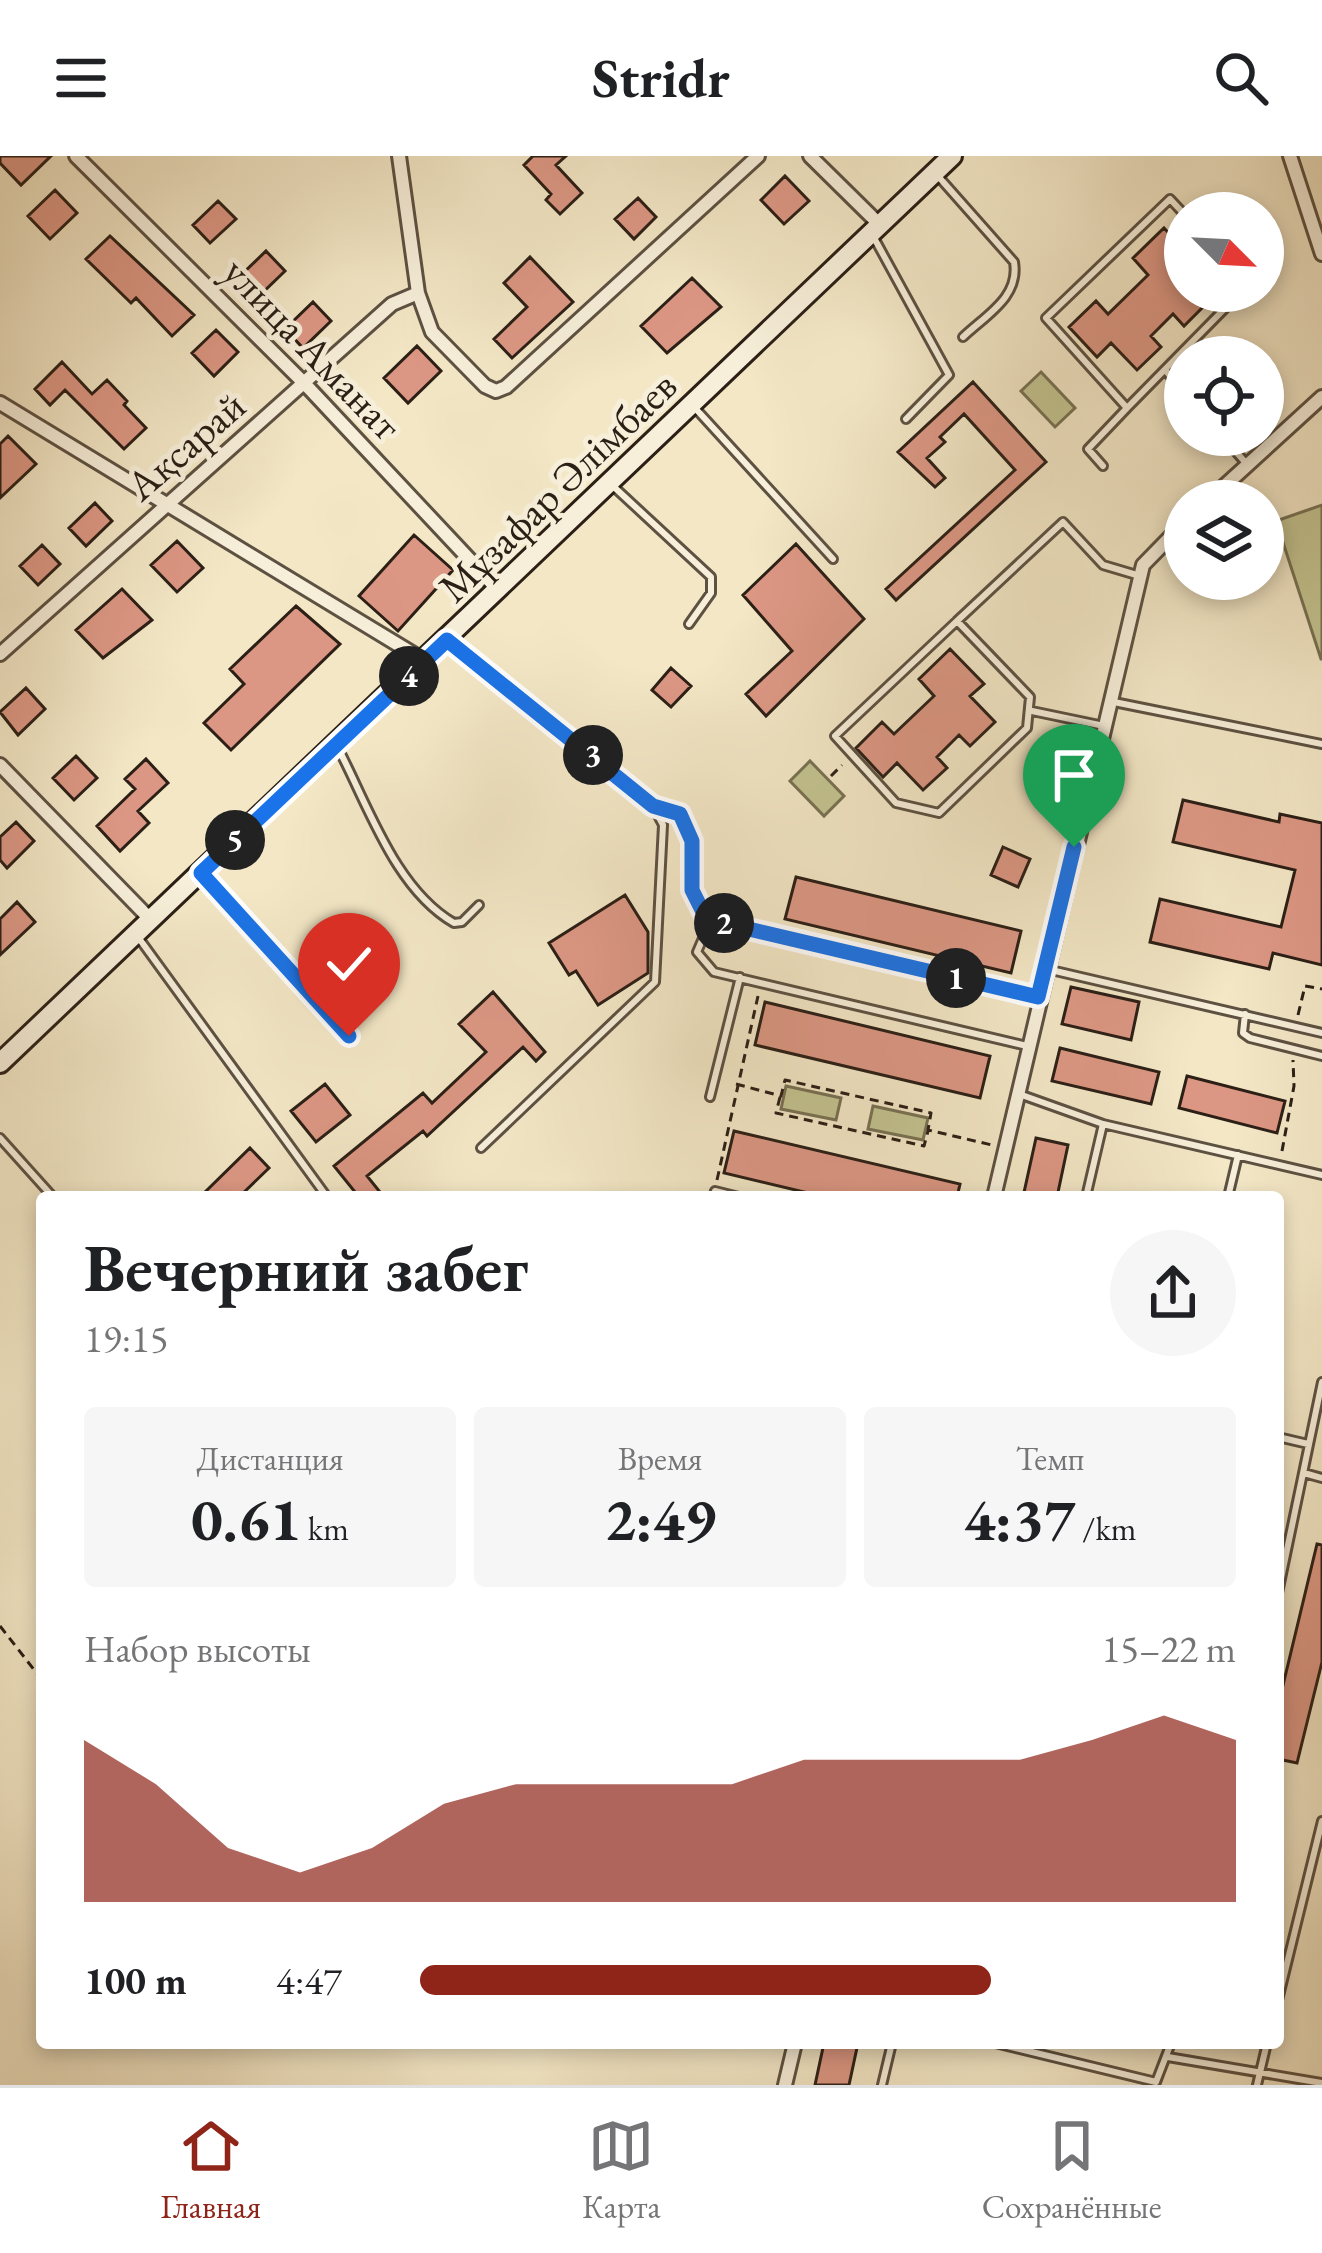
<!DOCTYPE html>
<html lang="ru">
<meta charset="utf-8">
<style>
:root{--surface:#fff;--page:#f6f6f6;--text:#202124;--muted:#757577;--line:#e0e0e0;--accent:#8f2418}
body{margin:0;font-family:"EB Garamond",serif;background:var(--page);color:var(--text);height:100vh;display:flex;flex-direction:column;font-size:45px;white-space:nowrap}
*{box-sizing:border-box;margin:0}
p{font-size:39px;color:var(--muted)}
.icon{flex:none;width:66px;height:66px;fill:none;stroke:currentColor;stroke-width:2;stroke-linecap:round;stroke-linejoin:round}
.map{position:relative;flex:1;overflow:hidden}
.panel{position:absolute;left:36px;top:1035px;width:1248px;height:858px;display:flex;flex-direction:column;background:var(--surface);border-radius:12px;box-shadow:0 6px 18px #0003}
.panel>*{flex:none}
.needle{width:78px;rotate:114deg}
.tools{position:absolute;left:1164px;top:36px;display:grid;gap:24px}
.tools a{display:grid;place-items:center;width:120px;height:120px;border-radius:50%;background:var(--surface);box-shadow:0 6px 18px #0003;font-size:60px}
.pin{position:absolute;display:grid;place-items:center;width:102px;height:102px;color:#fff;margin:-123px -51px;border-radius:50% 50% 50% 0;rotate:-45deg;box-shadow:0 0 12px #0007}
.pin .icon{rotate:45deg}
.km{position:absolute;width:60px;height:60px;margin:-30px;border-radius:50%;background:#222;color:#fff;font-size:33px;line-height:60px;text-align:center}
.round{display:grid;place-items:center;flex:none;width:126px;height:126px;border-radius:63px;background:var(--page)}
.summary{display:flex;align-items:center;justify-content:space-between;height:204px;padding:0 48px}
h1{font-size:66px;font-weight:700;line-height:90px}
.metrics{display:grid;grid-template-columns:repeat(3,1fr);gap:18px;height:204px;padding:12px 48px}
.metrics div{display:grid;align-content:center;border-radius:12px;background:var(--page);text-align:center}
.metrics b{font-size:60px;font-weight:700}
.metrics small{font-size:33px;font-weight:400}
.metrics p{font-size:33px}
.chart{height:336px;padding:24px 48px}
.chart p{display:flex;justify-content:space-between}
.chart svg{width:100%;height:216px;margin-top:12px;fill:var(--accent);opacity:.7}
ul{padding:0 48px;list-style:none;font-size:39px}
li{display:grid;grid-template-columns:192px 144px 1fr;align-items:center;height:90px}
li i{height:30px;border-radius:15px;background:var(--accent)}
header{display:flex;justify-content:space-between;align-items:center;height:156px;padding:0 48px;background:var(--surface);font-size:54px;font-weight:700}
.menu{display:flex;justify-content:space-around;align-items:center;height:168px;border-top:3px solid var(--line);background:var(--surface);font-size:33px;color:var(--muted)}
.menu a{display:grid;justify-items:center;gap:6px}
.menu .current{color:var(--accent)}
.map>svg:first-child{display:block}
</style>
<header><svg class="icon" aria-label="menu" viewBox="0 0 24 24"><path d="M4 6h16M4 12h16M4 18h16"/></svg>Stridr<svg class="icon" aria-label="search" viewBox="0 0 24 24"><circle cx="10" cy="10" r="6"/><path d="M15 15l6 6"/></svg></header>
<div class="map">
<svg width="1322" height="1929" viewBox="0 0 1322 1929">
<rect width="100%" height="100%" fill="#f3e7c6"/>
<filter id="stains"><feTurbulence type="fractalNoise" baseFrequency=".00167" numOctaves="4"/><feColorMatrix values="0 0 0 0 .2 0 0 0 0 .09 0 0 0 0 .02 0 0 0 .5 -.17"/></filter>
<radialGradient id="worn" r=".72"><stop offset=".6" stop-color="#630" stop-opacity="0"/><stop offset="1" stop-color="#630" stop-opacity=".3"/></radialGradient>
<path fill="#c3c390" stroke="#777153" stroke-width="3" d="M1041,216l34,36 -20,19 -34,-36z
M1322,349v154h-1l-45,-138z
M810,605l34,35 -20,20 -34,-35z
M786,930l55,12 -5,22 -55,-11z
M873,950l55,12 -5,22 -55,-11z"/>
<path fill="#dc9784" stroke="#2b1f16" stroke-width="3" d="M0,0h51l-30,29 -21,-22z
M533,0h33l-10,9 26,28 -22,21 -14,-14 5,-6 -27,-29z
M785,20l24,25 -25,23 -23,-24z
M55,34l22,23 -27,26 -22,-23z
M638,42l18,19 -22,22 -19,-20z
M218,45l18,18 -26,24 -17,-18z
M1164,72l21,22v41h14l10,10 -25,25 -11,-12 -22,22 10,11 -24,23 -26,-27 -14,14 -28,-30 27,-26 12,13 40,-39 -15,-17z
M110,80l84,79 -22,21 -36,-38 -5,5 -45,-44z
M266,95l19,20 -27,26 -19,-20z
M530,101l43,45 -61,56 -18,-19 33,-32 -23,-24z
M692,122l29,29 -54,46 -26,-27z
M313,146l18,19 -28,27 -18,-19z
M216,174l22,22 -24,24 -22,-23z
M417,190l24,25 -33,32 -24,-25z
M62,206l30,32 15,-14 20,21 -3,4 22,23 -22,21 -59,-59 -15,15 -15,-16z
M973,226l73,80 -150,138 -10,-11 129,-119 -51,-56 -24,23 5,5 -18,16 18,20 -10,9 -37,-35z
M8,280l28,28 -36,34v-54z
M95,347l17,18 -26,25 -17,-18z
M414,379l39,35 -55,61 -39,-35z
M177,385l26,27 -26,24 -26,-27z
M796,388l68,75 -98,97 -20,-22 46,-43 -49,-56z
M42,389l18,19 -22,21 -18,-19z
M122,433l30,31 -49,38 -27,-28z
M296,450l44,38 -109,106 -27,-27 40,-39 -14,-15z
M950,493l34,35 -14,12 25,26 -25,24 -11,-11 -22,22 10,11 -24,22 -26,-27 -14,14 -27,-29 26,-26 12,12 40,-38 -15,-17z
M671,512l20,18 -20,21 -19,-17z
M26,532l19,21 -27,26 -18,-23z
M76,600l21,22 -23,22 -21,-22z
M146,603l22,24 -30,28 11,12 -29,28 -23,-25 38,-37 -10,-10z
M1183,644l96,22 1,-8 42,9v142l-49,-12 -4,16 -119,-27 10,-43 121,28 14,-57 -122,-28z
M16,666l18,19 -27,27 -7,-8v-23z
M1003,691l27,12 -12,28 -27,-12z
M796,721l225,54 -10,42 -226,-54z
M625,739l23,37v41l-50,32 -22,-34 -7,4 -20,-32z
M17,746l18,20 -35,33v-36z
M1071,831l68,15 -8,38 -69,-16z
M493,836l52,60 -9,9 -13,-14 -96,89 -4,-5 -56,45 17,21h-25l-25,-31 89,-73 9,10 54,-51 -27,-28z
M765,846l225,54 -10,42 -225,-53z
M1060,892l99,24 -8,32 -99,-23z
M1187,920l98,25 -8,32 -98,-25z
M325,928l25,31 -34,27 -25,-31z
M734,975l226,53 -3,13h-132l-101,-24z
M1036,982l32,7 -11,52h-34z
M250,992l19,20 -30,29h-39z
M1317,1388l5,1v117l-25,101 -19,-4v-53z
M824,1887h34l-9,42h-34z"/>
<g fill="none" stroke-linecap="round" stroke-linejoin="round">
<g stroke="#5d5142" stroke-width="12">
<path id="lane" d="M937,19l77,87c6,35 -28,53 -51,75
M1185,59l-15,-16 -124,119 81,90 115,-117
M873,80l76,139 -43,44
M1166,215l19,22
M695,252l138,151
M1221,279l24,27
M1103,310l-15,-17 39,-41
M614,331l97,90v16l-22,31
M957,465l73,76 -3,31 -88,85 -43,-10 -61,-67z
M957,465l106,-99 40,43 37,11
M450,486l203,164 10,19 -8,157 -174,166
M1114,546l208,42
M1032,555l72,15
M338,592c30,57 57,141 116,175l8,-1 17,-17
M203,720l145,161
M138,781l189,260
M1051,814l271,63
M1245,858l-2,19 7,5 72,18
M1027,890l-313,-74 -17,-20 12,-28 10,-2 319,75
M1019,938l84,30 219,51
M710,941l30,-120
M0,982l53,59
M713,1041l2,-6 24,6
M1086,1041l17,-73
M1228,1041l10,-42
M1278,1281l30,7
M1304,1317l18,5
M1278,1437l44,-211
M1278,1844l44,-179
M995,1887l161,39
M1168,1901l154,26
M1156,1926l15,-39
M882,1929l10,-42
M1257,1929l10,-42"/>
</g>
<g stroke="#5d5142" stroke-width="18">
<path id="street" d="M76,0l229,228 194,207
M399,0l19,137 14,39 53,54 11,5 10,-4 252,-231
M810,0l70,69
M1290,0l32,98
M0,247l425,258
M1208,345l114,-104
M0,498l392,-350 26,-11
M0,609l151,155
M994,1041l149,-632 42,-43
M785,1929l10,-42"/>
</g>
<g stroke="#2b1f16" stroke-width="24">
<path id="secondary" d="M0,907l952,-907"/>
</g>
<path stroke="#2b1f16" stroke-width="3" stroke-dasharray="9 6" stroke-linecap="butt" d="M831,620l11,-11
M666,654l14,4c14,33 8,66 23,97
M1298,859l7,-29 17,3
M736,928l45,12 4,-16 146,33 -3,17 64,15
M780,941l-4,16 148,33 4,-15
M1282,995l12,-65 -1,-26
M717,1024l41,-184
M0,1470l42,54"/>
<use href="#lane" stroke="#f7efda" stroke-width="6"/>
<use href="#street" stroke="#f7efda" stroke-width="12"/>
<use href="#secondary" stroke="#f7efda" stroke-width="18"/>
</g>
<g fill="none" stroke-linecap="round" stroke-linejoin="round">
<g stroke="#fff" stroke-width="24">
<path id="route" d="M349,880l-148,-163 246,-233 206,166 27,8 12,27v49l17,34 10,-2 319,75 36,-150"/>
</g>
<use href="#route" stroke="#1a73e8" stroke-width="15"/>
</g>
<g text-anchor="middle" stroke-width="10" stroke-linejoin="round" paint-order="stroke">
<g font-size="42" fill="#2b1f16" stroke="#f7efda">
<text transform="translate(313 192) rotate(46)" y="15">улица Аманат</text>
<text transform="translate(185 289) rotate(-41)" y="15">Ақсарай</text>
<text transform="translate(557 330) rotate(-44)" y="15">Мұзафар Әлімбаев</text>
</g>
</g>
<rect width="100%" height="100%" filter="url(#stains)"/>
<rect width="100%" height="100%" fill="url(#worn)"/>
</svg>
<div class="tools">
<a><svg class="needle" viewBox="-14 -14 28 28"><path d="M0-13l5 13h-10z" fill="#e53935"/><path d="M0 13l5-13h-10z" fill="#757577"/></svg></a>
<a><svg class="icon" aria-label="locate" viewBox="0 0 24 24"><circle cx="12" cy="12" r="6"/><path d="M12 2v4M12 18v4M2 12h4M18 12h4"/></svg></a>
<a><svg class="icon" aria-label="layers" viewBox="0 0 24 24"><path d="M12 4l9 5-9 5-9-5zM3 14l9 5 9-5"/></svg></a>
</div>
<div class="pin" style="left:1074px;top:691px;background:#1e9e55"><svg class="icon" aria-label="arrive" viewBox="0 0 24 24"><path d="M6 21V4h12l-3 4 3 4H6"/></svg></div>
<div class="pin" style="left:349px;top:880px;background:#d93025"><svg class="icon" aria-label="check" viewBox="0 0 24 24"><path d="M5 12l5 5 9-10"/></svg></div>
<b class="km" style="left:956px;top:822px">1</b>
<b class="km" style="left:724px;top:767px">2</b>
<b class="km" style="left:593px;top:599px">3</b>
<b class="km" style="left:409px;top:520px">4</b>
<b class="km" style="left:235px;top:684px">5</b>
<section class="panel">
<div class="summary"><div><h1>Вечерний забег</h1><p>19:15</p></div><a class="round"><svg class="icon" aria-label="share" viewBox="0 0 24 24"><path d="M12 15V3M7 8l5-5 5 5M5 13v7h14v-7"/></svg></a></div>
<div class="metrics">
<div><p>Дистанция</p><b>0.61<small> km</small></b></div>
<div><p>Время</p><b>2:49</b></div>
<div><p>Темп</p><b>4:37<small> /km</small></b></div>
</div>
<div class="chart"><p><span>Набор высоты</span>15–22 m</p>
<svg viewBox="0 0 160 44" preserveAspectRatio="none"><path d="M0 44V11L10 20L20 33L30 38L40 33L50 24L60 20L70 20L80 20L90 20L100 15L110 15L120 15L130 15L140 11L150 6L160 11V44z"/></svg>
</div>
<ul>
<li><b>100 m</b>4:47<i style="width:70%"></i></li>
</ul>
</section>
</div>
<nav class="menu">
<a class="current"><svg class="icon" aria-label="home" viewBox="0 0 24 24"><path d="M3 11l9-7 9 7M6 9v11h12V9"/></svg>Главная</a>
<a><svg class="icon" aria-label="map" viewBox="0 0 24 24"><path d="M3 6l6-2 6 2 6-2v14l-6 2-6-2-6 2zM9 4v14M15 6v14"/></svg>Карта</a>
<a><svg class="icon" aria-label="saved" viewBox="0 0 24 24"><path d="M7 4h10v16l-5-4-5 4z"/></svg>Сохранённые</a>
</nav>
